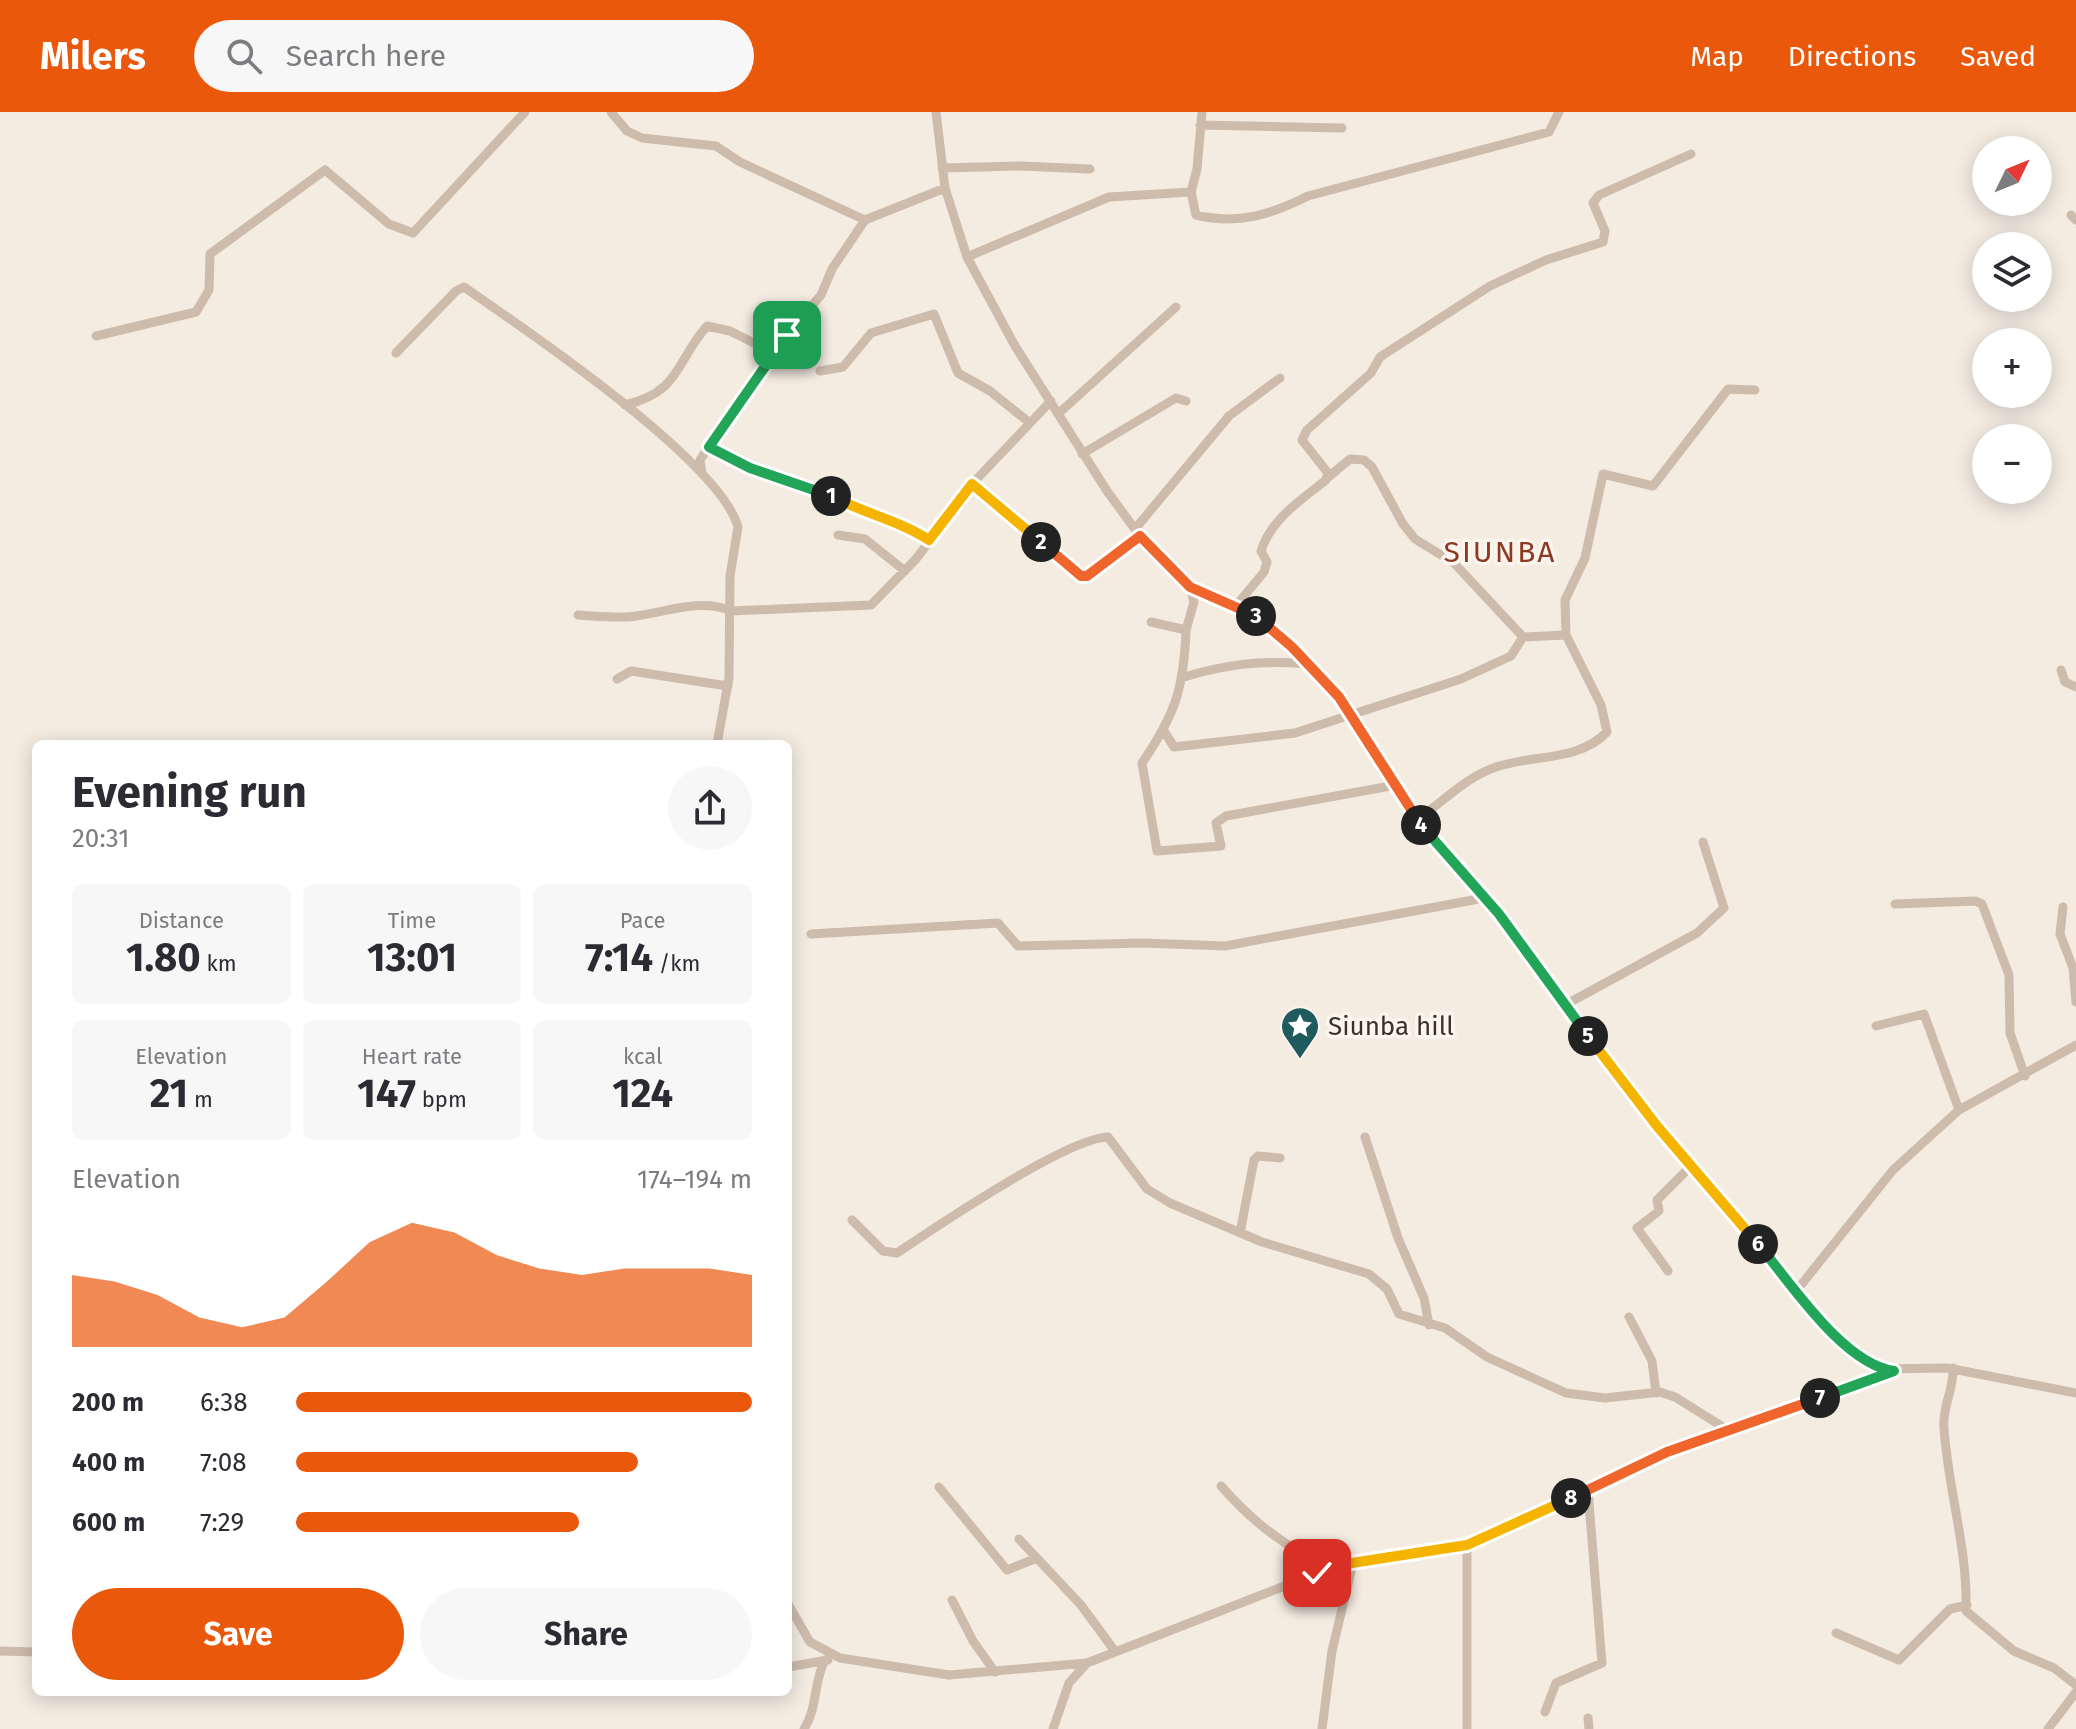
<!DOCTYPE html>
<meta charset="utf-8">
<style>
:root{--surface:#fff;--page:#f7f7f7;--text:#2b2b33;--muted:#7c7c81;--accent:#ea580c}
body{margin:0;font-family:"Fira Sans",sans-serif;background:var(--page);color:var(--text);height:100vh;display:flex;flex-direction:column;font-size:30px;white-space:nowrap}
*{box-sizing:border-box;margin:0}
p{font-size:26px;color:var(--muted)}
.icon{flex:none;width:44px;height:44px;fill:none;stroke:currentColor;stroke-width:2;stroke-linecap:round;stroke-linejoin:round}
.map{position:relative;flex:1;overflow:hidden}
.details{position:absolute;left:32px;top:628px;width:760px;height:956px;display:flex;flex-direction:column;background:var(--surface);border-radius:12px;box-shadow:0 4px 20px #0003}
.details>*{flex:none}
.needle{width:52px;rotate:47deg}
.tools{position:absolute;left:1972px;top:24px;display:grid;gap:16px}
.tools a{display:grid;place-items:center;width:80px;height:80px;border-radius:50%;background:var(--surface);box-shadow:0 4px 20px #0003;font-size:40px}
.pin{position:absolute;display:grid;place-items:center;width:68px;height:68px;color:#fff;margin:-34px;border-radius:16px;box-shadow:0 4px 12px #0006}
.km{position:absolute;width:40px;height:40px;margin:-20px;border-radius:50%;background:#222;color:#fff;font-size:22px;line-height:40px;text-align:center}
.round{display:grid;place-items:center;flex:none;width:84px;height:84px;border-radius:42px;background:var(--page)}
.summary{display:flex;align-items:center;justify-content:space-between;height:136px;padding:0 40px}
h1{font-size:44px;font-weight:700;line-height:60px}
.stats{display:grid;grid-template-columns:repeat(3,1fr);gap:12px;height:136px;padding:8px 40px}
.stats div{display:grid;align-content:center;border-radius:12px;background:var(--page);text-align:center}
.stats b{font-size:40px;font-weight:700}
.stats small{font-size:22px;font-weight:400}
.stats p{font-size:22px}
.chart{height:224px;padding:16px 40px}
.chart p{display:flex;justify-content:space-between}
.chart svg{width:100%;height:144px;margin-top:8px;fill:var(--accent);opacity:.7}
.cta{display:flex;gap:16px;margin-top:auto;padding:16px 40px}
.cta a{flex:1;height:92px;border-radius:48px;background:var(--accent);color:#fff;font-size:32px;font-weight:700;line-height:92px;text-align:center}
.cta a+a{background:var(--page);color:var(--text)}
ul{padding:0 40px;list-style:none;font-size:26px}
li{display:grid;grid-template-columns:128px 96px 1fr;align-items:center;height:60px}
li i{height:20px;border-radius:10px;background:var(--accent)}
header{display:flex;align-items:center;gap:48px;box-sizing:border-box;height:112px;padding:0 40px;background:var(--accent);color:#fff}
header strong{font-size:38px}
nav{display:flex;gap:44px;margin-inline-start:auto;font-size:28px}
.search{width:560px;height:72px;background:var(--page);display:flex;align-items:center;gap:20px;box-sizing:border-box;padding:0 28px;border-radius:44px;color:var(--muted);font-size:30px}
.map>svg:first-child{display:block}
</style>
<header>
<strong>Milers</strong>
<div class="search"><svg class="icon" aria-label="search" viewBox="0 0 24 24"><circle cx="10" cy="10" r="6"/><path d="M15 15l6 6"/></svg>Search here</div>
<nav><a>Map</a><a>Directions</a><a>Saved</a></nav>
</header>
<div class="map">
<svg width="2076" height="1617" viewBox="0 0 2076 1617">
<rect width="100%" height="100%" fill="#f4ebe1"/>
<g fill="none" stroke-linecap="round" stroke-linejoin="round">
<path stroke="#cdbbac" stroke-width="9" d="M611,0l16,19 15,7 74,8 24,16 125,58 80,-32
M936,0l9,76 22,69 48,89 92,145 41,56 42,40 69,31 80,79 88,136 72,81 158,212 190,223 32,20 69,-1 128,25
M1200,13l142,3
M942,56l79,-2 69,3
M1191,80l6,-23 5,-57
M2071,103l5,5
M967,145l142,-60 82,-5 5,23c42,10 74,0 112,-19l241,-64 10,-20
M96,224l100,-24 13,-22 1,-36 115,-84 64,54 24,9 112,-121
M396,241l60,-62 8,-4c61,42 256,174 274,240l-8,49 -1,102 -12,66
M820,259l23,-4 28,-34 63,-19 24,59 32,18 40,32
M625,293c56,-13 50,-43 82,-79l23,5 42,21
M1058,302l118,-107
M709,335l41,21 70,22 34,18 24,5 51,27
M1082,342l94,-56 10,3
M702,362l-2,-14 72,-108 49,-57 11,-26 33,-49
M1326,367l24,-20 14,1 8,7 31,57 12,15 39,24 69,74
M972,372l109,92 12,-3 47,-37
M1135,417l94,-113 51,-38
M838,423l27,4 40,32
M1235,495l29,-35 3,-10 -6,-11c10,-32 40,-51 65,-71l2,-7 -26,-33 5,-10 64,-57 9,-16 110,-71 56,-26 57,-18 2,-11 -12,-28 6,-8 92,-41
M578,503c19,1 39,4 58,1 30,-4 65,-18 95,-5l140,-6 45,-46 56,-75 79,-83
M1151,510l35,8 8,-28 -4,-15
M1186,518c-2,58 -11,85 -44,133l15,88 64,-5 -5,-23 10,-7 170,-31
M2061,558l4,12 11,5
M1184,565c43,-13 78,-17 122,-13
M617,567l14,-8 97,15
M1164,619l10,16 121,-14 166,-54 50,-23 12,-19 43,-2
M1418,707c25,-17 48,-42 78,-52 38,-13 82,-5 111,-35l-6,-27 -35,-70 -1,-35 20,-42 18,-84 50,12 75,-97 27,1
M1895,792l80,-3 7,3 27,71 1,58 15,43
M2063,795l-3,27 13,34 3,34
M811,822l187,-11 20,23 125,-3 82,3 259,-48
M1565,893l132,-72 27,-25 -21,-66
M1876,914l48,-12 35,96
M1365,1025l33,101 26,60 5,27
M852,1108l31,31 14,2c40,-27 170,-115 211,-116l39,52 23,14 92,39 107,32 18,15 12,25 46,14 42,29 79,36 39,5 55,-6 15,5 53,33
M1240,1121l14,-73 4,-4 22,2
M1668,1159l-31,-43 22,-17 -2,-11 34,-34
M1797,1178l96,-120 66,-60 117,-65
M1629,1205l23,44 4,32
M1953,1256c1,22 -11,38 -9,60 4,62 24,121 22,183l48,40 40,17 22,17
M1221,1374c30,34 69,66 112,81
M939,1375l68,83 30,-12
M1019,1427l62,66 33,45
M1467,1433v184
M952,1488l21,41 22,31
M788,1492l22,38 30,16 109,17 138,-12 246,-96 134,-22 200,-93 224,-79
M1836,1521l63,27 51,-51 17,-4
M0,1539l36,1
M788,1555l40,-7
M1545,1600l11,-29 46,-20 -14,-172
M1588,1606l1,11
M804,1617c14,-22 9,-46 21,-69
M1053,1617l16,-46 18,-20
M1322,1617l10,-78 21,-88
M2048,1617l28,-37"/>
</g>
<g fill="none" stroke-linecap="round" stroke-linejoin="round">
<g stroke="#fff" stroke-width="16">
<path id="split-1" d="M787,223l-78,112 41,21 81,28"/>
</g>
<g stroke="#fff" stroke-width="16">
<path id="split-2" d="M831,384c32,17 67,24 98,44l43,-56 69,58"/>
</g>
<g stroke="#fff" stroke-width="16">
<path id="split-3" d="M1041,430l40,34h6l53,-40 50,51 66,29"/>
</g>
<g stroke="#fff" stroke-width="16">
<path id="split-4" d="M1256,504l36,31 47,50 82,128"/>
</g>
<g stroke="#fff" stroke-width="16">
<path id="split-5" d="M1421,713l78,89 89,122"/>
</g>
<g stroke="#fff" stroke-width="16">
<path id="split-6" d="M1588,924l69,90 101,118"/>
</g>
<g stroke="#fff" stroke-width="16">
<path id="split-7" d="M1758,1132c33,39 85,120 136,127l-74,27"/>
</g>
<g stroke="#fff" stroke-width="16">
<path id="split-8" d="M1571,1386l96,-46 153,-54"/>
</g>
<g stroke="#fff" stroke-width="16">
<path id="split-9" d="M1317,1461l22,-8 128,-20 104,-47"/>
</g>
<use href="#split-1" stroke="#22a559" stroke-width="10"/>
<use href="#split-2" stroke="#f5b400" stroke-width="10"/>
<use href="#split-3" stroke="#f0652b" stroke-width="10"/>
<use href="#split-4" stroke="#f0652b" stroke-width="10"/>
<use href="#split-5" stroke="#22a559" stroke-width="10"/>
<use href="#split-6" stroke="#f5b400" stroke-width="10"/>
<use href="#split-7" stroke="#22a559" stroke-width="10"/>
<use href="#split-8" stroke="#f0652b" stroke-width="10"/>
<use href="#split-9" stroke="#f5b400" stroke-width="10"/>
</g>
<defs>
<g id="sight-pin" transform="scale(2)"><path d="M0 17L-7.5 6A9.5 9.5 0 1 1 7.5 6Z" fill="#1f5a5e" stroke="#fbf5ee"/><path d="M0-6L1.8-2.2L6-1.7L2.9 1.2L3.7 5.4L0 3.3L-3.7 5.4L-2.9 1.2L-6-1.7L-1.8-2.2Z" fill="#fff"/></g>
</defs>
<g fill-rule="evenodd">
<use href="#sight-pin" x="1300" y="914"/>
</g>
<g text-anchor="middle" stroke-width="7" stroke-linejoin="round" paint-order="stroke">
<g font-size="26" fill="#3b302b" stroke="#fbf5ee" text-anchor="start">
<text x="1328" y="923">Siunba hill</text>
</g>
<g font-size="30" letter-spacing="2" fill="#8c3b22" stroke="#fbf5ee">
<text x="1500" y="450">SIUNBA</text>
</g>
</g>
</svg>
<div class="tools">
<a><svg class="needle" viewBox="-14 -14 28 28"><path d="M0-13l5 13h-10z" fill="#e53935"/><path d="M0 13l5-13h-10z" fill="#7c7c81"/></svg></a>
<a><svg class="icon" aria-label="layers" viewBox="0 0 24 24"><path d="M12 4l9 5-9 5-9-5zM3 14l9 5 9-5"/></svg></a>
<a>+</a>
<a>−</a>
</div>
<div class="pin" style="left:787px;top:223px;background:#1e9e55"><svg class="icon" aria-label="arrive" viewBox="0 0 24 24"><path d="M6 21V4h12l-3 4 3 4H6"/></svg></div>
<div class="pin" style="left:1317px;top:1461px;background:#d93025"><svg class="icon" aria-label="check" viewBox="0 0 24 24"><path d="M5 12l5 5 9-10"/></svg></div>
<b class="km" style="left:831px;top:384px">1</b>
<b class="km" style="left:1041px;top:430px">2</b>
<b class="km" style="left:1256px;top:504px">3</b>
<b class="km" style="left:1421px;top:713px">4</b>
<b class="km" style="left:1588px;top:924px">5</b>
<b class="km" style="left:1758px;top:1132px">6</b>
<b class="km" style="left:1820px;top:1286px">7</b>
<b class="km" style="left:1571px;top:1386px">8</b>
<section class="details">
<div class="summary"><div><h1>Evening run</h1><p>20:31</p></div><a class="round"><svg class="icon" aria-label="share" viewBox="0 0 24 24"><path d="M12 15V3M7 8l5-5 5 5M5 13v7h14v-7"/></svg></a></div>
<div class="stats">
<div><p>Distance</p><b>1.80<small> km</small></b></div>
<div><p>Time</p><b>13:01</b></div>
<div><p>Pace</p><b>7:14<small> /km</small></b></div>
</div>
<div class="stats">
<div><p>Elevation</p><b>21<small> m</small></b></div>
<div><p>Heart rate</p><b>147<small> bpm</small></b></div>
<div><p>kcal</p><b>124</b></div>
</div>
<div class="chart"><p><span>Elevation</span>174–194 m</p>
<svg viewBox="0 0 160 44" preserveAspectRatio="none"><path d="M0 44V22L10 24L20 28L30 35L40 38L50 35L60 24L70 12L80 6L90 9L100 16L110 20L120 22L130 20L140 20L150 20L160 22V44z"/></svg>
</div>
<ul>
<li><b>200 m</b>6:38<i style="width:100%"></i></li>
<li><b>400 m</b>7:08<i style="width:75%"></i></li>
<li><b>600 m</b>7:29<i style="width:62%"></i></li>
</ul>
<div class="cta"><a>Save</a><a>Share</a></div>
</section>
</div>
